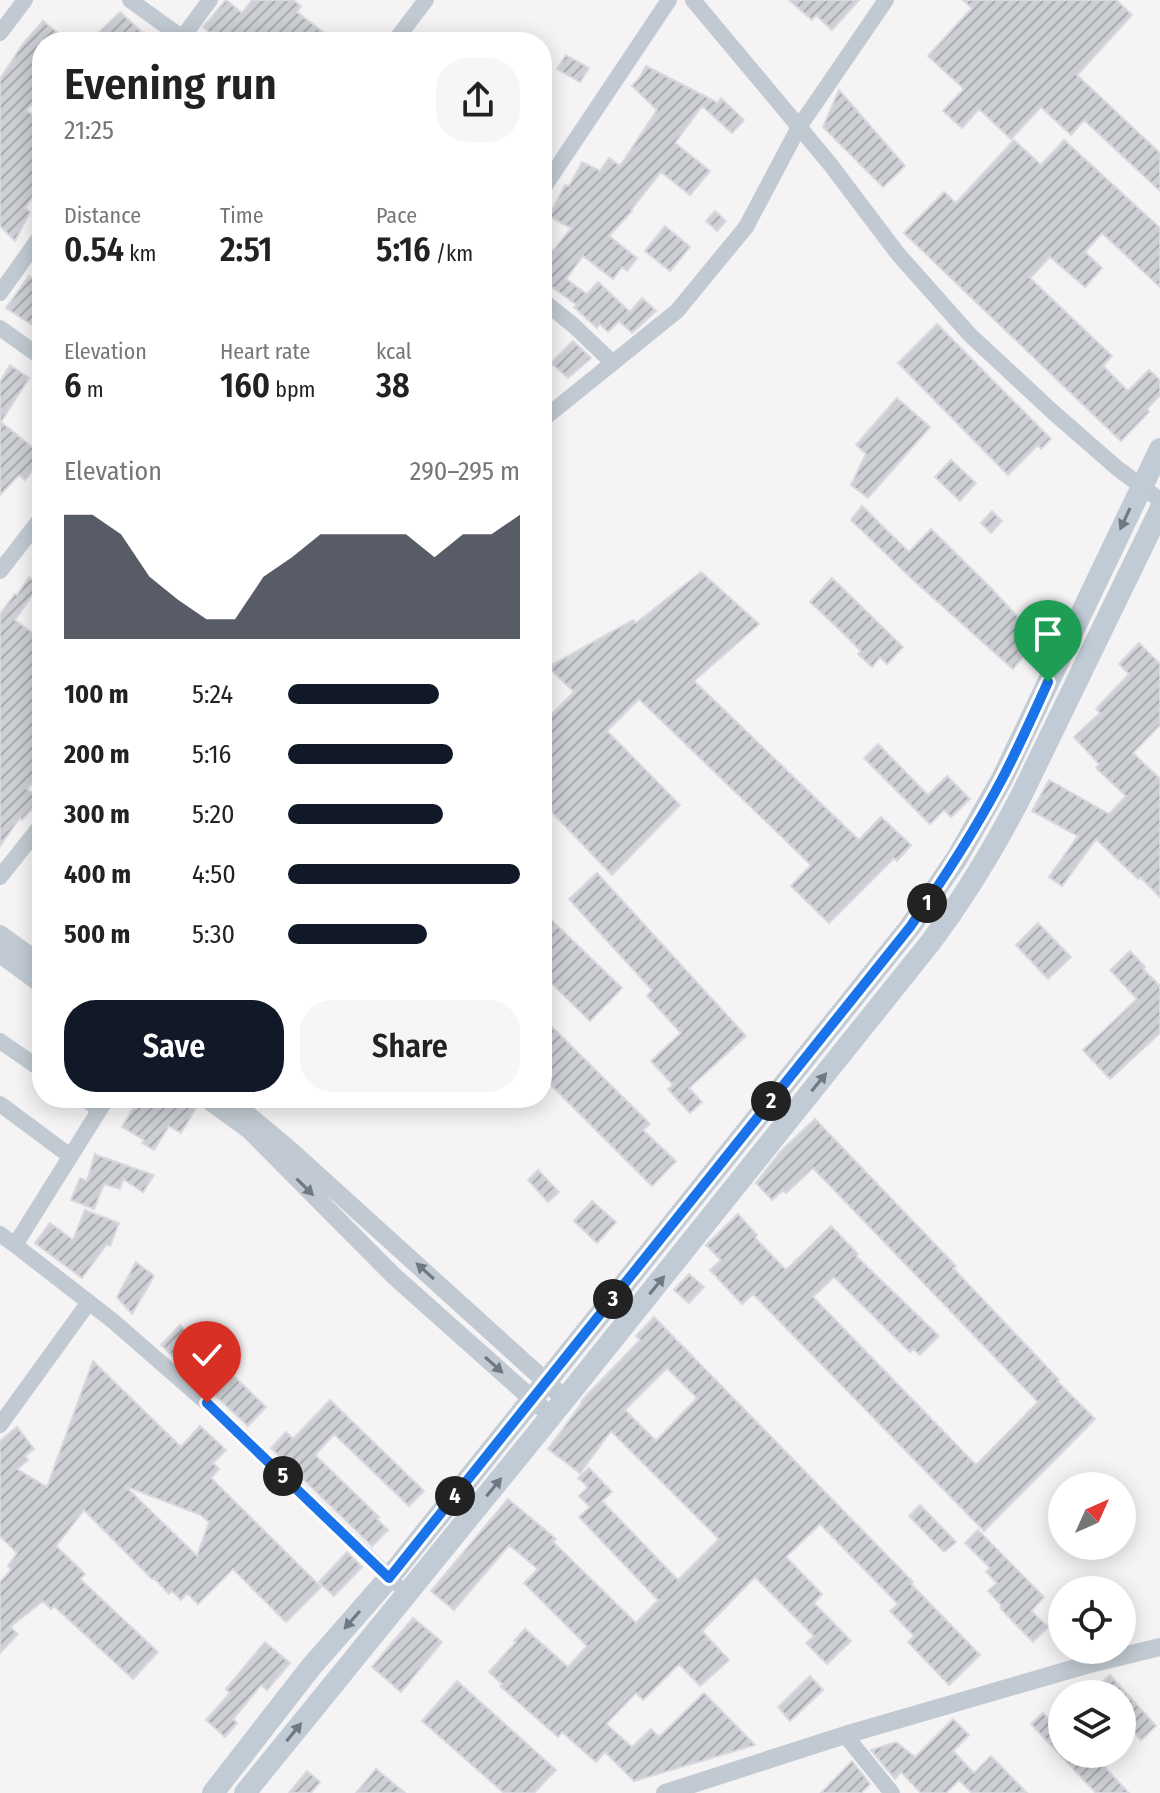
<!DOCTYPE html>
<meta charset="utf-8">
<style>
:root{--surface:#fff;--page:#f6f6f6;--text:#222;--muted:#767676;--accent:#111827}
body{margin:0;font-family:"Fira Sans Condensed",sans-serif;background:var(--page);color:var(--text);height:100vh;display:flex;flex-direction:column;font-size:30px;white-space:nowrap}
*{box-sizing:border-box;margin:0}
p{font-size:26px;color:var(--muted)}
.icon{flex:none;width:44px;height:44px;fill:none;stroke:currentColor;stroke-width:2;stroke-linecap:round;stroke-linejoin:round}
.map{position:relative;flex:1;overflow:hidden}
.panel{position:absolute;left:32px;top:32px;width:520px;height:1076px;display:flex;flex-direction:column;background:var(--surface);border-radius:32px;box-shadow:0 4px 20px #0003}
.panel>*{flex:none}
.needle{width:52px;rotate:45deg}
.fabs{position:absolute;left:1048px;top:1472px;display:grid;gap:16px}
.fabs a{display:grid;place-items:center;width:88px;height:88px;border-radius:50%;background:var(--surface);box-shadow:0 4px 20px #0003;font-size:40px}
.pin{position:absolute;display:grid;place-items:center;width:68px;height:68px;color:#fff;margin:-82px -34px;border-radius:50% 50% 50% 0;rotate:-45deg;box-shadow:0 0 8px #0007}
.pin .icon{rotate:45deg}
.km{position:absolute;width:40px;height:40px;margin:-20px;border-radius:50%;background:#222;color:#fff;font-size:22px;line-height:40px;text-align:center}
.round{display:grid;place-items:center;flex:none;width:84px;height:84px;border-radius:32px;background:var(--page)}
.overview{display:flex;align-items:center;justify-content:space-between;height:136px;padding:0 32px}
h1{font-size:44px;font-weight:600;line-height:60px}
.figures{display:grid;grid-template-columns:repeat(3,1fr);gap:12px;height:136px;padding:8px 32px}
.figures div{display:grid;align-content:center}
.figures b{font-size:34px;font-weight:600}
.figures small{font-size:22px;font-weight:400}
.figures p{font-size:22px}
.chart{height:224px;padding:16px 32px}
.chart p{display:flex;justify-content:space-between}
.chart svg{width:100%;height:144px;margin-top:8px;fill:var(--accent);opacity:.7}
.primary-button{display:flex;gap:16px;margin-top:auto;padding:16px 32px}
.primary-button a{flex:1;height:92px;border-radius:32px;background:var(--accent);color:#fff;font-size:32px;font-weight:600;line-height:92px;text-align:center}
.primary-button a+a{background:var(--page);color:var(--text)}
ul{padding:0 32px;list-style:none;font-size:26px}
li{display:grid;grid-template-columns:128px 96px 1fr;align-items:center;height:60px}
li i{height:20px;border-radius:10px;background:var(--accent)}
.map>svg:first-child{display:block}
</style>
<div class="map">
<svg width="1160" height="1793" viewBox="0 0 1160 1793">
<defs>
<pattern id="building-hatch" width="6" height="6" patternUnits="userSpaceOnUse" patternTransform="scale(2)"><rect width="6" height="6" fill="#cdcfd5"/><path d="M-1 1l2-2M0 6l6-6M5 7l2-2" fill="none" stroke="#a8abb0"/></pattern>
</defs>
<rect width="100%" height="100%" fill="#f5f3f3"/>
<path fill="url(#building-hatch)" stroke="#d7d9de" stroke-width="2" fill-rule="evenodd" d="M226,0l16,13 10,-13h41l8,6 -4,6 39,30h-116l-17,-15z
M789,0h70l-27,30 -16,-15 -4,5z
M963,0h153l16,15 -55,60 83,78v38l-76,-71 -13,15 -30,-28 -30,32 -32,-30 -17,19 -19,-17 21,-22 -36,-33 44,-48z
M120,12l33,30h-64z
M43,21l26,21h-27v48l-16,21 16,9v63l-17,25 5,4 -15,29 -15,-15v-147l22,-34z
M566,55l23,13 -9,14 -23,-13z
M646,66l72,37 3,-5 23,22 -12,13 -30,-27 -27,37 35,28 -20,24 -29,-23 -30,38 1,1 -23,25 28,22 -10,13 -5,-4 -9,12 -30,-23 -17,23 21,15 11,-12 32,30 12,-14 14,13 -24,22 -13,-12 -11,11 -8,-8 -3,4 -23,-21 3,-2 -35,-25v-19l9,-12 2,2 18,-23 -22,-12 16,-31 4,1 13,-24 18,9 9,-13 11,8 37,-56 -25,-24 8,-9z
M839,90l66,76 -22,21 -60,-60z
M1014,140l27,25 23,-25 96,88v59l-58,-54 -17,19 17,16 -17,19 -35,-30 -20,21 82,78 -9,10 25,25 21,-21 11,10v15l-13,14 2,3 -28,29 -217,-208 40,-41 12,11z
M715,211l11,10 -9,10 -11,-10z
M665,226l25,21 -20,24 -25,-20z
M29,276l13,10v45l-36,-23z
M937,324l114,115 -10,10 -3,-4 -30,30 -110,-112z
M573,341l18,17 -23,20 -17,-15z
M10,365l19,13 -28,44 41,33v4l-17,21 -6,-5 -19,20v-113z
M897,398l33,29 -62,71 -17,-13 15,-31 -10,-9z
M951,460l25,23 -16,18 -25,-24z
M862,506l47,46 22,-23 59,58 38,41 16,-21 12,9 -43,53 -102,-91 -60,-58z
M992,511l10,10 -11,12 -10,-10z
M701,572l58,52 -65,57 165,159 22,-23 30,28 -14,16 -3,-3 -65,65 -38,-37 20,-21 -172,-166 -32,32 73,74 -68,70 -70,-73v-78l32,-32 -26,-25 85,-47 3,3z
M29,577l10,8 -24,35 27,20v131l-15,18 13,11 -18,20 -2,-2 -20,28v-232l15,-20 2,1z
M832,578l71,69 -16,17 -7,-7 -8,10 -14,-13 3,-3 -21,-21 -30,-28z
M1139,643l21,21v61l-27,28 27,26v118l-20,-20 -2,2 -42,-40 -34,47 -13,-9 29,-41 -46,-25 17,-31 60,34 17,-18 -30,-28 3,-4 -25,-27 26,-24 -4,-4 33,-35 -10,-10z
M878,744l50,51 19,-19 23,23 -19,18 -7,-7 -14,14 -66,-66z
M597,873l149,163 -57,52 13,14 -12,11 -22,-24 5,-4 -22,-24 30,-28 -34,-37 5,-6 -83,-91z
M542,911l80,77 -32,33 -48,-47z
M1038,923l33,34 -23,22 -32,-34z
M1130,951l15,16 -2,2 17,17v47l-50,46 -27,-29 54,-51 -27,-29z
M542,1017l108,107 -7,6 33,31 -24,25 -110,-110z
M144,1098h36l16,10 -15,25 -12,-7 -15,24 -12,-7 2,-3 -22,-13 12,-20 2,2z
M815,1119l141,147 -3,2 106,112 -2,1 38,38 -111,112 -231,-237 -11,10 -32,-34 11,-10 -15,-15 32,-31 19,21 -2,3 31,32 45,-44 27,28 -2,2 83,80 -19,19 -7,-6 -3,3 -76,-75 -21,20 163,168 62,-63 -225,-234 -27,25 -3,-3 -11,10 -16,-17 25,-32z
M95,1154l1,1 58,20 -11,17 -20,-13 -3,10 -16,-5 -10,25 -23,-9 9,-22 7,3z
M538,1170l21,22 -11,10 -20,-22z
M592,1201l24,21 -19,21 -23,-22z
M85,1210l34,13 -9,23 -3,-2 -25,34 -47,-35 15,-20 23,17z
M136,1262l18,14 -22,38 -15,-17z
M689,1274l15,13 -15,16 -15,-13z
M654,1317l259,265 -2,2 69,71 -31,30 -41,-43 6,-6 -24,-25 8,-7 -78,-80 -34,33 36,37 -8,9 37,38 -24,23 -21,-21 8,-7 -59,-59 -53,54 27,29 -29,26 -21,-22 -36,36 -7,-7 -30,31 26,23 19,-18 8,8 45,-44 51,52 -121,36 -29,-29 -9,10 -34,-30 -4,5 -58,-51 2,-2 -13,-12 27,-30 -2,-1 11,-12 43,38 19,-21 -63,-63 14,-14 -29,-24 -55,65 -23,-19 77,-92 48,40 -3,3 83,81 22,-23 -79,-83 11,-10 -11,-11 9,-9 -10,-9 11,-10 23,24 -10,9 76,79 41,-41 -108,-108 -31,42 -32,-24 34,-46 -1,-1 5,-6 54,-56 -4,-4zM667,1368l30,30 -41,43 -31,-31z
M180,1325l86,82 -18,19 -87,-81z
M93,1361l88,86 19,-21 26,24 -13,13 6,6 -8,9 110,109 -35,35 -53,-53 -35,35 -11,-11 -6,7 -9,-9 -3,3 -15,-16 -2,1 -68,-69 -28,36 29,28 -5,5 78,73 -25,27 -79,-73 -3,3 -8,-8 -33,26 8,7 -18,19v-71l11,-12 -3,-4 9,-13 -17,-17v-95l17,-14 17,22 -9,7 3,4 -11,9 30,18zM125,1486l76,29 8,7 -12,34z
M330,1400l94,91 -15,15 -75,-72 -19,21 64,62 -2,2 11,11 -16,16 -101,-98 15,-16 7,7z
M920,1505l36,37 -12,10 -35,-36z
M978,1530l66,67 -13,14 17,16 -15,15 -33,-34 2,-2 -14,-15 9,-8 -11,-11 4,-4 -25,-25z
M347,1552l15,15 -28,29 -15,-14z
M413,1618l29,24 -41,50 -29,-25z
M265,1642l25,21 -23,27 -6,-5 -28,34 4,4 -12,14 -19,-17 24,-27 -4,-4z
M1110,1675l46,51 -15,14 -19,-21v-25h-33z
M810,1676l13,14 -33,31 -12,-14z
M457,1681l99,89 -22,23h-30l-82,-72z
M1043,1713l19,21v20h30l37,39h-33l-65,-69z
M953,1719l16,16 -16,16 21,22 17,-17 36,37h-55l-13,-13 -13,13h-25l-20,-21 -6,7 -24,-29 25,-8 19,15z
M852,1761l18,23 -9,9h-40z
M376,1769l29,24h-49z
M307,1771l13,11 -9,11h-22z"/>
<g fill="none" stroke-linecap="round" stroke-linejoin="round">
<path stroke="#c1cad2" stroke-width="16" d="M130,0l58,42
M693,0l137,164 68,90 72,81 84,78 63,55 43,32
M0,33l25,-33
M179,42l31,-42
M394,42l32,-42
M542,190l127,-190
M0,293l42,-59
M542,300l31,25 40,38
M0,328l42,30
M542,420l135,-109 69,-84 53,-100 87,-127
M0,571l42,-54
M0,877l42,-53
M0,1041l42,29
M83,1098l16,11
M107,1098l-92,147 98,76 94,82 188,180
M0,1104l70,52
M0,1234l15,11
M0,1425l89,-123
M845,1735l47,58"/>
<path stroke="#c1cad2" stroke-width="18" d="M0,934l42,30
M0,954l42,31
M205,1098l44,32 145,146 147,131
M228,1098l60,50 277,251
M665,1793l180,-58 241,-70 74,-18"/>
<path stroke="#c1cbd6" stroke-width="22" d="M213,1793l98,-126 78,-89 521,-651 47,-69 45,-79 158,-330
M245,1793l320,-394 365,-456c36,-48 66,-98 93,-151l137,-282"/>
</g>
<defs><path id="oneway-solid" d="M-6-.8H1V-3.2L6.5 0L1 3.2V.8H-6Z" transform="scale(2)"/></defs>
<g fill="#6e7984">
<use href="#oneway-solid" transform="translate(1125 519) rotate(115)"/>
<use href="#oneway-solid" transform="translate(819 1082) rotate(-51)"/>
<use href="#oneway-solid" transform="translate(657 1285) rotate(-51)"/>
<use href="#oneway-solid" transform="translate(494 1487) rotate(-51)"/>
<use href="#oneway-solid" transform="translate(352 1620) rotate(131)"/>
<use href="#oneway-solid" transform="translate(294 1732) rotate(-51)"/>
</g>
<g fill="#6e7983">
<use href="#oneway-solid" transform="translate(305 1187) rotate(45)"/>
<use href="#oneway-solid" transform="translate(425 1271) rotate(-138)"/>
<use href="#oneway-solid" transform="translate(494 1365) rotate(42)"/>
</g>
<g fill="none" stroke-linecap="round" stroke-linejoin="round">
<g stroke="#fff" stroke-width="16">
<path id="route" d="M207,1403l182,175 521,-651c33,-47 64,-95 91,-146 17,-32 32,-66 47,-99"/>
</g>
<use href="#route" stroke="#1a73e8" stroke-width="10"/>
</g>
</svg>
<div class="fabs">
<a><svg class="needle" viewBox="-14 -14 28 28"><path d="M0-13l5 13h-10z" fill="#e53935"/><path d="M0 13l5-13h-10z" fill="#767676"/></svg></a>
<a><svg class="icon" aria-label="locate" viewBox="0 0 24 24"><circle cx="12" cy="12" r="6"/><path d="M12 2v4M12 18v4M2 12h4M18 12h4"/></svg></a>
<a><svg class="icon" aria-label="layers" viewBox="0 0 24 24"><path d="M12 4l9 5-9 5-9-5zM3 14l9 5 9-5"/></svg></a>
</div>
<div class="pin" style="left:1048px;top:682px;background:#1e9e55"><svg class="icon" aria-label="arrive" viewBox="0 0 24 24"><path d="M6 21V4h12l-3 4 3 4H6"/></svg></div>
<div class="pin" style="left:207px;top:1403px;background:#d93025"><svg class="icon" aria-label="check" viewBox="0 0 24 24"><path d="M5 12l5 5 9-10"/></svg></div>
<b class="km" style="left:927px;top:903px">1</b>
<b class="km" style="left:771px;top:1101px">2</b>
<b class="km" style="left:613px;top:1299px">3</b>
<b class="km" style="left:455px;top:1496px">4</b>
<b class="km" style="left:283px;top:1476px">5</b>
<section class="panel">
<div class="overview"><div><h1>Evening run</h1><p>21:25</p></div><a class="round"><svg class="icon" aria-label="share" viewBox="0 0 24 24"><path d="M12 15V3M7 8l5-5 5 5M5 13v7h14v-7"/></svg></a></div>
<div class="figures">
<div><p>Distance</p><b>0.54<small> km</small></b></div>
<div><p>Time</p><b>2:51</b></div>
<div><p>Pace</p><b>5:16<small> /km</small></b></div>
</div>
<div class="figures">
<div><p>Elevation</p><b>6<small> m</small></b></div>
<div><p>Heart rate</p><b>160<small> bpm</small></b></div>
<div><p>kcal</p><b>38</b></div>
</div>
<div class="chart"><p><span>Elevation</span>290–295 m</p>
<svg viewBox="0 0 160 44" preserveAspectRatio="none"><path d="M0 44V6L10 6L20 12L30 25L40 32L50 38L60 38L70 25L80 19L90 12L100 12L110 12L120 12L130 19L140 12L150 12L160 6V44z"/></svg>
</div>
<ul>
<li><b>100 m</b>5:24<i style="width:65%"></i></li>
<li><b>200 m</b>5:16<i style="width:71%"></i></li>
<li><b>300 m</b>5:20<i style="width:67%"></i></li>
<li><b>400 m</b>4:50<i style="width:100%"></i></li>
<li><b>500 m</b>5:30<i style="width:60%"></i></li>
</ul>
<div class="primary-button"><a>Save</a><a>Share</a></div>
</section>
</div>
